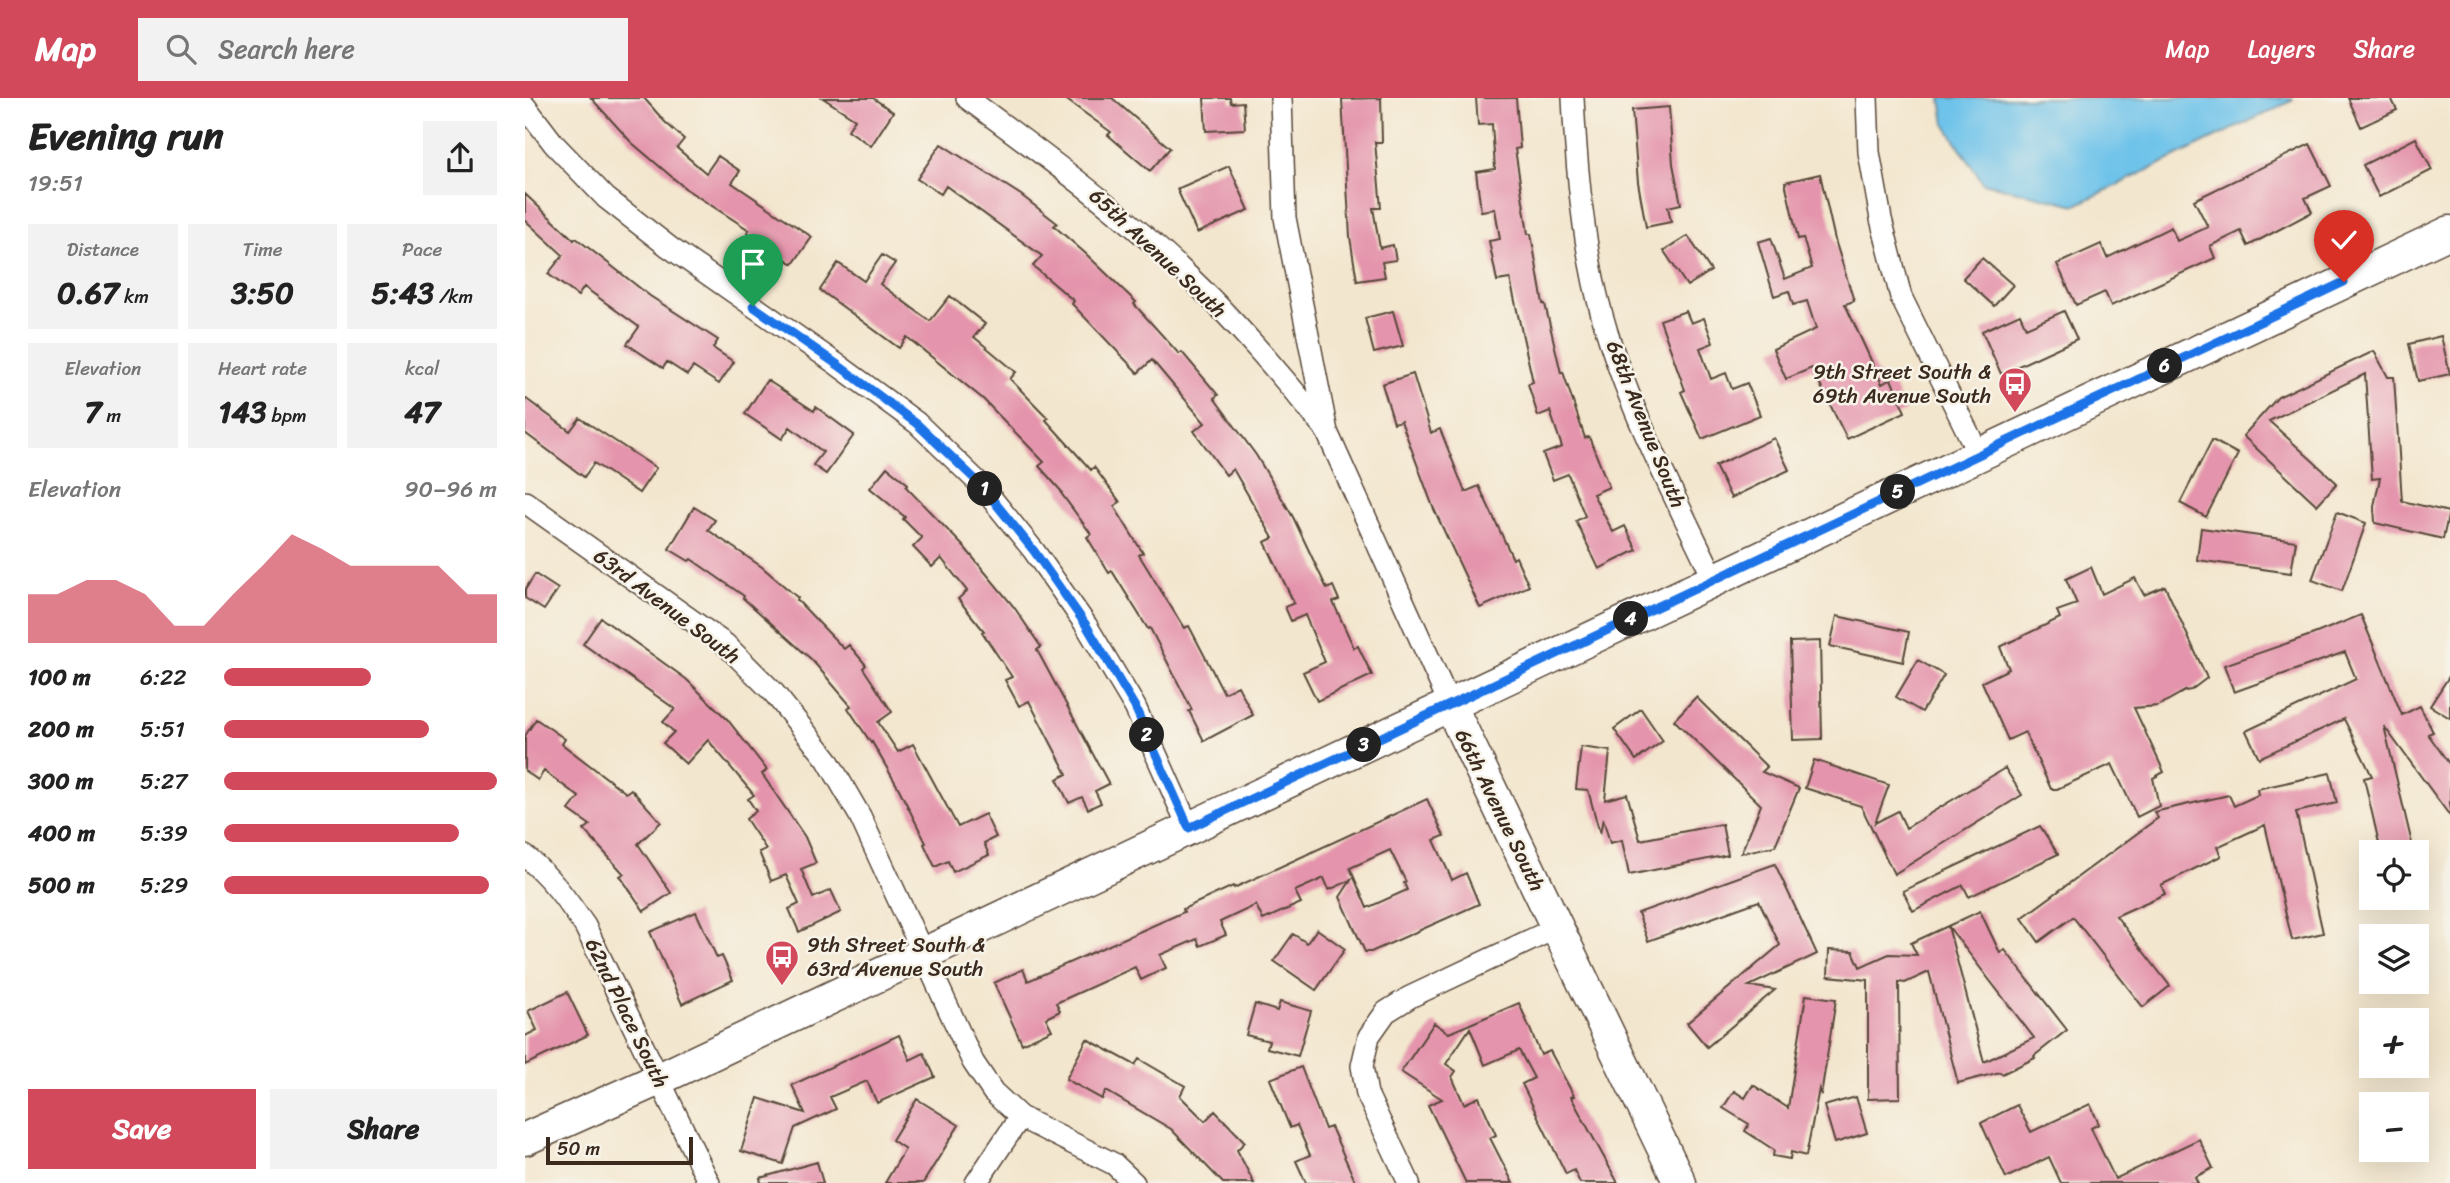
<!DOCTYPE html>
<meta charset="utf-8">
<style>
:root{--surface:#fff;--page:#f2f2f2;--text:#222;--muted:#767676;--accent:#d1495b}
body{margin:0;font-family:Sriracha,sans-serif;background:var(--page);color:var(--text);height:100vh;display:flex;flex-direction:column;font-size:26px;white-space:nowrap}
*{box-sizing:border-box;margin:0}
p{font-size:23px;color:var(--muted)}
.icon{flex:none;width:38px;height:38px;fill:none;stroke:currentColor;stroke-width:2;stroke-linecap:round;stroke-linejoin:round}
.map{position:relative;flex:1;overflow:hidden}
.panel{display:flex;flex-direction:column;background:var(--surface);width:525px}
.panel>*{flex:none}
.tools{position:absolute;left:1834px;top:742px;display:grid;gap:14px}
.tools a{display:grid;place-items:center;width:70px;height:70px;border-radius:0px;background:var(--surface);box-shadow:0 7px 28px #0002;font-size:35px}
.scale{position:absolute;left:21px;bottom:18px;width:147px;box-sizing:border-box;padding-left:7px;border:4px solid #3b2a1e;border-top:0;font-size:19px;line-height:24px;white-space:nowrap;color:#3b2a1e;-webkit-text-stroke:5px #f7f3e8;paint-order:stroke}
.pin{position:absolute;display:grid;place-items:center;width:60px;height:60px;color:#fff;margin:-72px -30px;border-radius:50% 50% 50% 0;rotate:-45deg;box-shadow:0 0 7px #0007}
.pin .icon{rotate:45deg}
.km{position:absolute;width:35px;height:35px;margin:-18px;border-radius:50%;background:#222;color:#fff;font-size:19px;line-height:35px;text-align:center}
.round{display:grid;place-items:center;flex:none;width:74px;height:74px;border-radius:0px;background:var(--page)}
.headline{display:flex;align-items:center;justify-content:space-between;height:119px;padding:0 28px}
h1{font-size:38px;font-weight:800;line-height:52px}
.stats{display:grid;grid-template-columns:repeat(3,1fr);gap:10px;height:119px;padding:7px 28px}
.stats div{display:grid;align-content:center;border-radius:0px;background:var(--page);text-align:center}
.stats b{font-size:30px;font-weight:800}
.stats small{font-size:19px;font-weight:400}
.stats p{font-size:19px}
.chart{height:196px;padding:14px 28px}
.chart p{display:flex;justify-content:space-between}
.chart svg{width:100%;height:126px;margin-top:7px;fill:var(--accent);opacity:.7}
.action{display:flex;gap:14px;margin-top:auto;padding:14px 28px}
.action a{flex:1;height:80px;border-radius:0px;background:var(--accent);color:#fff;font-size:28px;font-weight:800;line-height:80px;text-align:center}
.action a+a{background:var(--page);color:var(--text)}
ul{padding:0 28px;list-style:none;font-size:23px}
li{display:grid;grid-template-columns:112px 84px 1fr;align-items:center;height:52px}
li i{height:18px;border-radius:9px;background:var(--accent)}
header{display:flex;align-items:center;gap:42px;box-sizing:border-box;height:98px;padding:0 35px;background:var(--accent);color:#fff}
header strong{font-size:33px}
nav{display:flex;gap:38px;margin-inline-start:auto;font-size:24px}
.search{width:490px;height:63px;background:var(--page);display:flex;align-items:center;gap:18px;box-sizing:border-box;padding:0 24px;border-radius:0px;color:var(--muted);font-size:26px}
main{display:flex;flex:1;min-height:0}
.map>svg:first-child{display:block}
</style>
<header>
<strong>Map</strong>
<div class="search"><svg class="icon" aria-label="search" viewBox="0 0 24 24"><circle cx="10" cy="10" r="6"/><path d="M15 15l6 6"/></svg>Search here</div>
<nav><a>Map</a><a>Layers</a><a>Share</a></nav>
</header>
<main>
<section class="panel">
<div class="headline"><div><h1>Evening run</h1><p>19:51</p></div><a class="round"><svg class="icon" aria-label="share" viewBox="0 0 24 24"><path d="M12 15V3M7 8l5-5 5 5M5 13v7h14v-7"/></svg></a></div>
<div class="stats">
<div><p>Distance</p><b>0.67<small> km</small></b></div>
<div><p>Time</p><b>3:50</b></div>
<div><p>Pace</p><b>5:43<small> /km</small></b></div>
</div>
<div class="stats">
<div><p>Elevation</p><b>7<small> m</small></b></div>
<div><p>Heart rate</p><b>143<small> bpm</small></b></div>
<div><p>kcal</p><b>47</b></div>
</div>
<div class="chart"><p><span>Elevation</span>90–96 m</p>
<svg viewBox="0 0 160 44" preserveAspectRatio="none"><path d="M0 44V27L10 27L20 22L30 22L40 27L50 38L60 38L70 27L80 17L90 6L100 11L110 17L120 17L130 17L140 17L150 27L160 27V44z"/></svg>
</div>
<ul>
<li><b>100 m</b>6:22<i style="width:54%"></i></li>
<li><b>200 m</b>5:51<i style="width:75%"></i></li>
<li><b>300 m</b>5:27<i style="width:100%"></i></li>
<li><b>400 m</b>5:39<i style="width:86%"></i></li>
<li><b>500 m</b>5:29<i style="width:97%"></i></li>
</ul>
<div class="action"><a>Save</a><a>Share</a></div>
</section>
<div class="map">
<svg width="1925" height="1085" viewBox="0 0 1925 1085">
<rect width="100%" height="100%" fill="#f7f3e8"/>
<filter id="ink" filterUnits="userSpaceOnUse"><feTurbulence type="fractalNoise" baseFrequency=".0143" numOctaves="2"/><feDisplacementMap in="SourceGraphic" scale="14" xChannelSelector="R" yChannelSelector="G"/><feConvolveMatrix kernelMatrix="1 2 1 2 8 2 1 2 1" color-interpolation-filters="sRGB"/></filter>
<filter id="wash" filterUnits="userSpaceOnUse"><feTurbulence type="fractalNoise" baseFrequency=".00686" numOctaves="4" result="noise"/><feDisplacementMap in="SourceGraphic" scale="28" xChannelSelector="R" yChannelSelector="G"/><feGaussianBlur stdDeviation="1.57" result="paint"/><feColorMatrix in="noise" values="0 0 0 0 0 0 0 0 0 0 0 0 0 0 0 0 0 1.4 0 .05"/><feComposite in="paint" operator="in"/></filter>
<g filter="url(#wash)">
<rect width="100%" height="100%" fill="#f3e6ce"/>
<path fill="#6ec3ea" stroke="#547684" stroke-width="2" d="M1416,0h351l1,2 -217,105 -93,-22 -38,-59z"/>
<g id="blocks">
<path fill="#e494ac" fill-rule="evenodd" d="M66,0h53l21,24 19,17 -7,9 29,25 12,-17 22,15 -8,12 80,54 -19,27 -46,-32 2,-2 -63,-41 -55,-47z
M298,0h50l20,14 -22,34 -23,-16 7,-11z
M539,0h48l58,50 -20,23 -42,-36 3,-3z
M679,0h26l1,5 12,-1 2,27 -39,2z
M856,0l1,44h-7l6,66h-8l7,40 13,-3 3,15 -14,2 3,15 -28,4 -7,-44 -8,-138z
M951,0h40l4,50 -5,1 13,85h3l12,70h2l16,69 2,-1 22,66 4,-1 20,50 -16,7 20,38 12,-6 12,24 -38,19 -23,-48 9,-5 -17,-42 -15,6 -10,-26 19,-7 -12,-36 -12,5 -10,-32 5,-2 -23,-103 -13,2 -8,-40 11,-2 -5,-30 -14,2 -5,-39 19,-3 -3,-45 -14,1z
M1823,0h43l6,12 -36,17z
M1144,9l4,57 8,40 -13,3 3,15 -25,5 -8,-45 -6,-72z
M1891,40l16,32 -53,27 -16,-32z
M416,46l80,51 36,28 -3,3 31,27 51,49 -2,2 45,50 3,-2 36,43 -4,3 42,57 37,62 34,72 6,-3 6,14 -6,2 21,46 4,-2 14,29 -55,26 -14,-29 22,-10 -20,-47 -14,6 -6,-14 9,-4 -29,-61 8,-4 -40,-69 -7,6 -32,-44 11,-8 -53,-63 -14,13 -66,-69 2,-3 -41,-35 9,-10 -96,-70 -5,8 -24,-15z
M1785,46l21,42 -26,12 7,14 -64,34 -7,-15 -31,15 5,12 -104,48 -6,-14 -29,13 -19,-41 44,-20 6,14 64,-31 6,14 31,-14 -14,-27z
M704,68l20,44 -52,23 -20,-44z
M1295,76l15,66 19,61 -9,3 37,80 9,-5 14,33 -58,27 -35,-71 -26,11 -13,-30 43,-20 -9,-28 -14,4 -4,-14 -15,5 -16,-54 13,-4 14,41 27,-11 -9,-30 -5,1 -13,-57z
M0,96l49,46 2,-2 74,58 68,44 -5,8 21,14 -15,22 -26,-17 -6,8 -20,-13 -4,6 -36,-24 12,-17 -55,-40 -6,9 -30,-22 15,-19 -38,-35z
M1163,138l23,35 -24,15 -23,-35z
M357,157l13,8 -15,21 50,37 20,-25 35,28 -11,13 42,35 -6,7 38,39 -2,2 45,50 3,-3 26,35 -6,4 29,47 -4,2 45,73 5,-2 35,67 14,-7 15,29 -49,26 -15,-30 3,-1 -42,-82 -2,1 -36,-58 -3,2 -22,-36 4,-3 -30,-41 1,-1 -23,-26 5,-4 -61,-63 -76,-62 -8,11 -79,-58 18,-27 26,18z
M1457,160l31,27 -19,21 -31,-28z
M868,213l10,35 -29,7 -9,-35z
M1161,213l5,12 13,-5 9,25 -13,5 11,31 15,-6 6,16 15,-6 13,32 -58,24 -21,-47 4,-2 -25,-70z
M1539,213l13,28 -76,35 -19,-43 38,-17 6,14z
M1916,238l9,38 -32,7 -9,-37z
M1849,253l14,26h6l8,124 47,11 -6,27 -68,-16 -1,-17 6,-28 -8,1 -7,-105 -96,47 68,62 -20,22 -74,-69 35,-39z
M888,276l18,59 9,-4 25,63 14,-6 34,73 3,-2 13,29 -49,22 -47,-101 -32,-86 -7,2 -12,-39z
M242,282l47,31 2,-4 38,28 -28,39 -13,-9 10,-13 -33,-25 -8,12 -37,-25z
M0,300l45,33 10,-13 76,50 -17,25 -45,-30 -10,14 -59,-44z
M1249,340l15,32 -58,28 -16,-32z
M1687,342l26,14 -32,63 -26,-14z
M362,369l21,17 -2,3 59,61 49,59 27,40 -4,3 72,134 -14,7 6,12 -13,6 -6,-12 -13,6 -12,-24 10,-5 -38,-73 -10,5 -14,-26 7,-3 -30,-45 2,-1 -26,-32 9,-8 -26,-33 -9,9 -19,-20 9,-9 -19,-19 2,-2 -35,-29z
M169,409l21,13 -7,10 54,37 36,31 -1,2 47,49 5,-4 17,20 -3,3 29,44 -14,10 20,30 15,-8 45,83 27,-13 11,23 -12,6 5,12 -36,17 -5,-11 -13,6 -11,-23 2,-1 -27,-54 -27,-47 -1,1 -23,-35 3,-2 -39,-46 -69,-62 1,-2 -53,-37 -2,2 -20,-12z
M1812,414l29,11 -24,68 -30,-11z
M1676,430l95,13 -5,32 -94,-13z
M1566,469l11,27 33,-16 9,17 21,-9 42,92 -16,12 -6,1 -27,15 -24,2 30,64 -11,6 6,28 -22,11 -25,-53 -55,25h-6l-26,-57 -17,8 -26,-58 27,-13 -9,-22 60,-29 -3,-7 20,-7 -11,-25z
M10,476l23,15 -14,21 -19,-12v-8z
M1836,517l41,100 18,-9 13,26 -5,2 22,31v51l-66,-90 30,126h-33l-17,-74 8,-2 -28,-57 -85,39 -13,-27 110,-52 -11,-27 -111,40 -10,-27 90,-31z
M1312,518l72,16 -6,30 -73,-16z
M76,520l85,61 41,40 40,51 -5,4 43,63 11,26 -15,6 12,29 18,-8 10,22 -42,20 -10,-23 10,-5 -13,-29 -15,6 -12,-29 7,-3 -20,-30 10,-8 -8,-12 6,-4 -46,-55 -22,24 -23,-21 11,-11 -11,-10 12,-13 -92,-65z
M1295,543l2,98 -29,1 -3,-98z
M1393,562l26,15 -22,37 -26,-15z
M1925,577v43l-20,-12z
M1171,599l71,70 -5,5 37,16 -24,58 -34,7 20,-48 -87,-85z
M1116,611l22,32 -27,19 -22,-31z
M11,621l29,20 -3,5 64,49 5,-4 30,33 -23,22 33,49 -27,18 -24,-35 4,-2 -40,-44 6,-5 -21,-15 10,-13 -35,-26 -6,9 -13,-9v-35z
M1056,649l29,4 -5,49 22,-6 13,46 82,-16 6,31 -99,20 -7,-35 -12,3 -7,-25 -3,16 -12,-44 -12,-1z
M1289,662l75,25 -14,38 23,-12 8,17 99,-60 17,27 -128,79 -33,-68 -56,-18z
M1805,675l7,30 -41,9 27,121 -31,7 -27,-115 -48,22 4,9 -60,29 4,9 -49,22 54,70 -27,21 -70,-90 -34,25 -17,-24 136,-100 -4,-6 75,-17 5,11 24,-11 -1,-6z
M902,701l17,37 -10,4 18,40 14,-7 13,31 -108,48h-6l-25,-55 11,-17 -22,10 -5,-12 -29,13 6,12 -38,17 -7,-15 -36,17 6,13 -26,11 -3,-7 -37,16 6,13 -25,12 -6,-13 -79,36 4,8 -14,7 6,12 -30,14 -28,-61 29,-14 5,12 156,-69 -1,-3 50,-23 1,2zM865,752l16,32 -2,1 3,7 -40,18 -17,-40z
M1515,728l18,28 -89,43 -6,-12 -50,26 -10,-20z
M1250,766l42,90 -68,32 26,4 -68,57 -20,-24 93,-78 -21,-44 -111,40 -10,-28z
M1455,813l20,42 5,-3 62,80 -33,26 1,2 -33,16 -2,-2 -42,11 -29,-111 -24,11 -6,-1 1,116 -32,1v-119l-40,-4 1,-26 24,1 7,16 29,-13 28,1 -6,-12 37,-17 36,136 50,-24 -86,-112z
M171,814l21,46 5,-2 11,24 -51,24 -32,-72z
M792,831l28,20 -29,41 -42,-29 19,-27 14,9z
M42,894l21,43 -63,30v-29l12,-6 -9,-19z
M1281,897l30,4 -15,96 -2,-6 -13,67 -15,-4 -1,7 -17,-3 1,-6 -29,-19 4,-7 -26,-16 11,-17 11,7 8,-13 35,23z
M755,904l31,9 -13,45 -31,-8 2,-7 -23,-6 9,-31 22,7z
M994,905l22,52 9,-4 24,45 -3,1 47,86h-38l-6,-13 -8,4 -44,-90 12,-6 -15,-28 -34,15 -15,-37 -24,36 10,7 -4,6 12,27 15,-7 17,38 -6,3 23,45h-47l-38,-78 14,-6 -41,-27 33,-49 15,10z
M374,937l11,25 14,-7 11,24 -58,26 -10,-22 -37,16 6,12 -41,19 -12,36 -42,-13 17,-53 47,15 -13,-28z
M562,941l48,26 4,-6 46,27 -5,10 25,25 10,-10 30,31 -8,8 17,33h-31l-52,-54 -65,-38 -4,8 -36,-20z
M776,969l24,62 6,-2 25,56h-50l-10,-22 14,-6 -13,-30 -7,3 -20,-49z
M1331,999l11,36 -32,10 -11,-37z
M392,1001l42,26 -36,58h-38l20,-34 -13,-9z
M1565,1006l9,20 -8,4 24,51 84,-40 14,29 -18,9 3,6h-137l-12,-26 -43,21 -25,-55 36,-18 14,27z
M292,1064l6,21h-62l-1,-5z"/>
</g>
</g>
<g filter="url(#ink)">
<use href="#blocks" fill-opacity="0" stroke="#574638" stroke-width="2"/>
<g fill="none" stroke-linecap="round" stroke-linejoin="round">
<g stroke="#574638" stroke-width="24">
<path id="street" d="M442,0c74,55 149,109 216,173 52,49 98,104 143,159
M756,0l4,120 42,214 123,273
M1048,0c3,62 8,125 21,185 23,105 75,201 120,296
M1342,0l2,54 12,67 20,78 77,156
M0,8l29,38 52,54 63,49 169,118 79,58 63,61 54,67 52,74 49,82 54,121
M0,404l200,142 49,49 53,66 33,57 113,246 20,30 27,25 94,47 20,19
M0,758c25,20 42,44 60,70l124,257
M451,1085l44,-66
M884,1085l-42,-89 -5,-28 7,-30 17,-24 24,-15 146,-69"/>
</g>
<g stroke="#574638" stroke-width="35">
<path id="secondary" d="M925,607l230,478
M0,1041l134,-60 1791,-847"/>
</g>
<use href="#street" stroke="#fff" stroke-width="21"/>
<use href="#secondary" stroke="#fff" stroke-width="32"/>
</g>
</g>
<g fill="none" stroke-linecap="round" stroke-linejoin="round" filter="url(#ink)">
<g stroke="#fff" stroke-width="14">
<path id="route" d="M228,208l85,59 79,59 63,60 54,67 52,74 49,82 54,121 1155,-546"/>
</g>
<use href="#route" stroke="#1a73e8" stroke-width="9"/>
</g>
<defs>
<g id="bus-pin" transform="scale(1.75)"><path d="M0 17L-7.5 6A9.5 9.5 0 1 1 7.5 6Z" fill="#d1495b" stroke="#f7f3e8"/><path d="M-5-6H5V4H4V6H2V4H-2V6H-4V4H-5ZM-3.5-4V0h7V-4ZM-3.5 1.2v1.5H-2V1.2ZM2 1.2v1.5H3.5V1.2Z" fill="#fff"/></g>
</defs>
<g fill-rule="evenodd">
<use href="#bus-pin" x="1490" y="286"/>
<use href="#bus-pin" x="257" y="859"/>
</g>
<g text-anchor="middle" stroke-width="5" stroke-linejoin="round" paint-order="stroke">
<g font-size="21" fill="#3b2a1e" stroke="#f7f3e8">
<text transform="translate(633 155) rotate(43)" y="7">65th Avenue South</text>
<text transform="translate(1121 326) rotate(68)" y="7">68th Avenue South</text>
<text transform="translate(142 508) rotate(37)" y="7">63rd Avenue South</text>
<text transform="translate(975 712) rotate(64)" y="7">66th Avenue South</text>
<text transform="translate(102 915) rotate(64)" y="7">62nd Place South</text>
</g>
<g font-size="21" fill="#3b2a1e" stroke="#f7f3e8" text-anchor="end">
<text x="1466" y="281">9th Street South &amp;<tspan x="1466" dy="24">69th Avenue South</tspan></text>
<text x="282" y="854" text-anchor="start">9th Street South &amp;<tspan x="282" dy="24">63rd Avenue South</tspan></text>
</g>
</g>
</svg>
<div class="tools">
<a><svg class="icon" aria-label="locate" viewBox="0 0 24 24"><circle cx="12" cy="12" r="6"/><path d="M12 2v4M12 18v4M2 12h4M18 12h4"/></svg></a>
<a><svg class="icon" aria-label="layers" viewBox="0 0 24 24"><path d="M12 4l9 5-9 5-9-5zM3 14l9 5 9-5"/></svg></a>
<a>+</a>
<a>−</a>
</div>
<div class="scale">50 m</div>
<div class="pin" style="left:228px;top:208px;background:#1e9e55"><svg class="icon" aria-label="arrive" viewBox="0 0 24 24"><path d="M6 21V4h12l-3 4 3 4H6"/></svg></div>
<div class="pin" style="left:1819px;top:184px;background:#d93025"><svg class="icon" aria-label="check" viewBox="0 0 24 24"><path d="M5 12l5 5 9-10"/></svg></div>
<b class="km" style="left:460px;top:391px">1</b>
<b class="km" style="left:622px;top:637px">2</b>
<b class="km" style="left:839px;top:647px">3</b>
<b class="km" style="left:1106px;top:521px">4</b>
<b class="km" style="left:1373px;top:394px">5</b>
<b class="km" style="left:1640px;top:268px">6</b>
</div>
</main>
